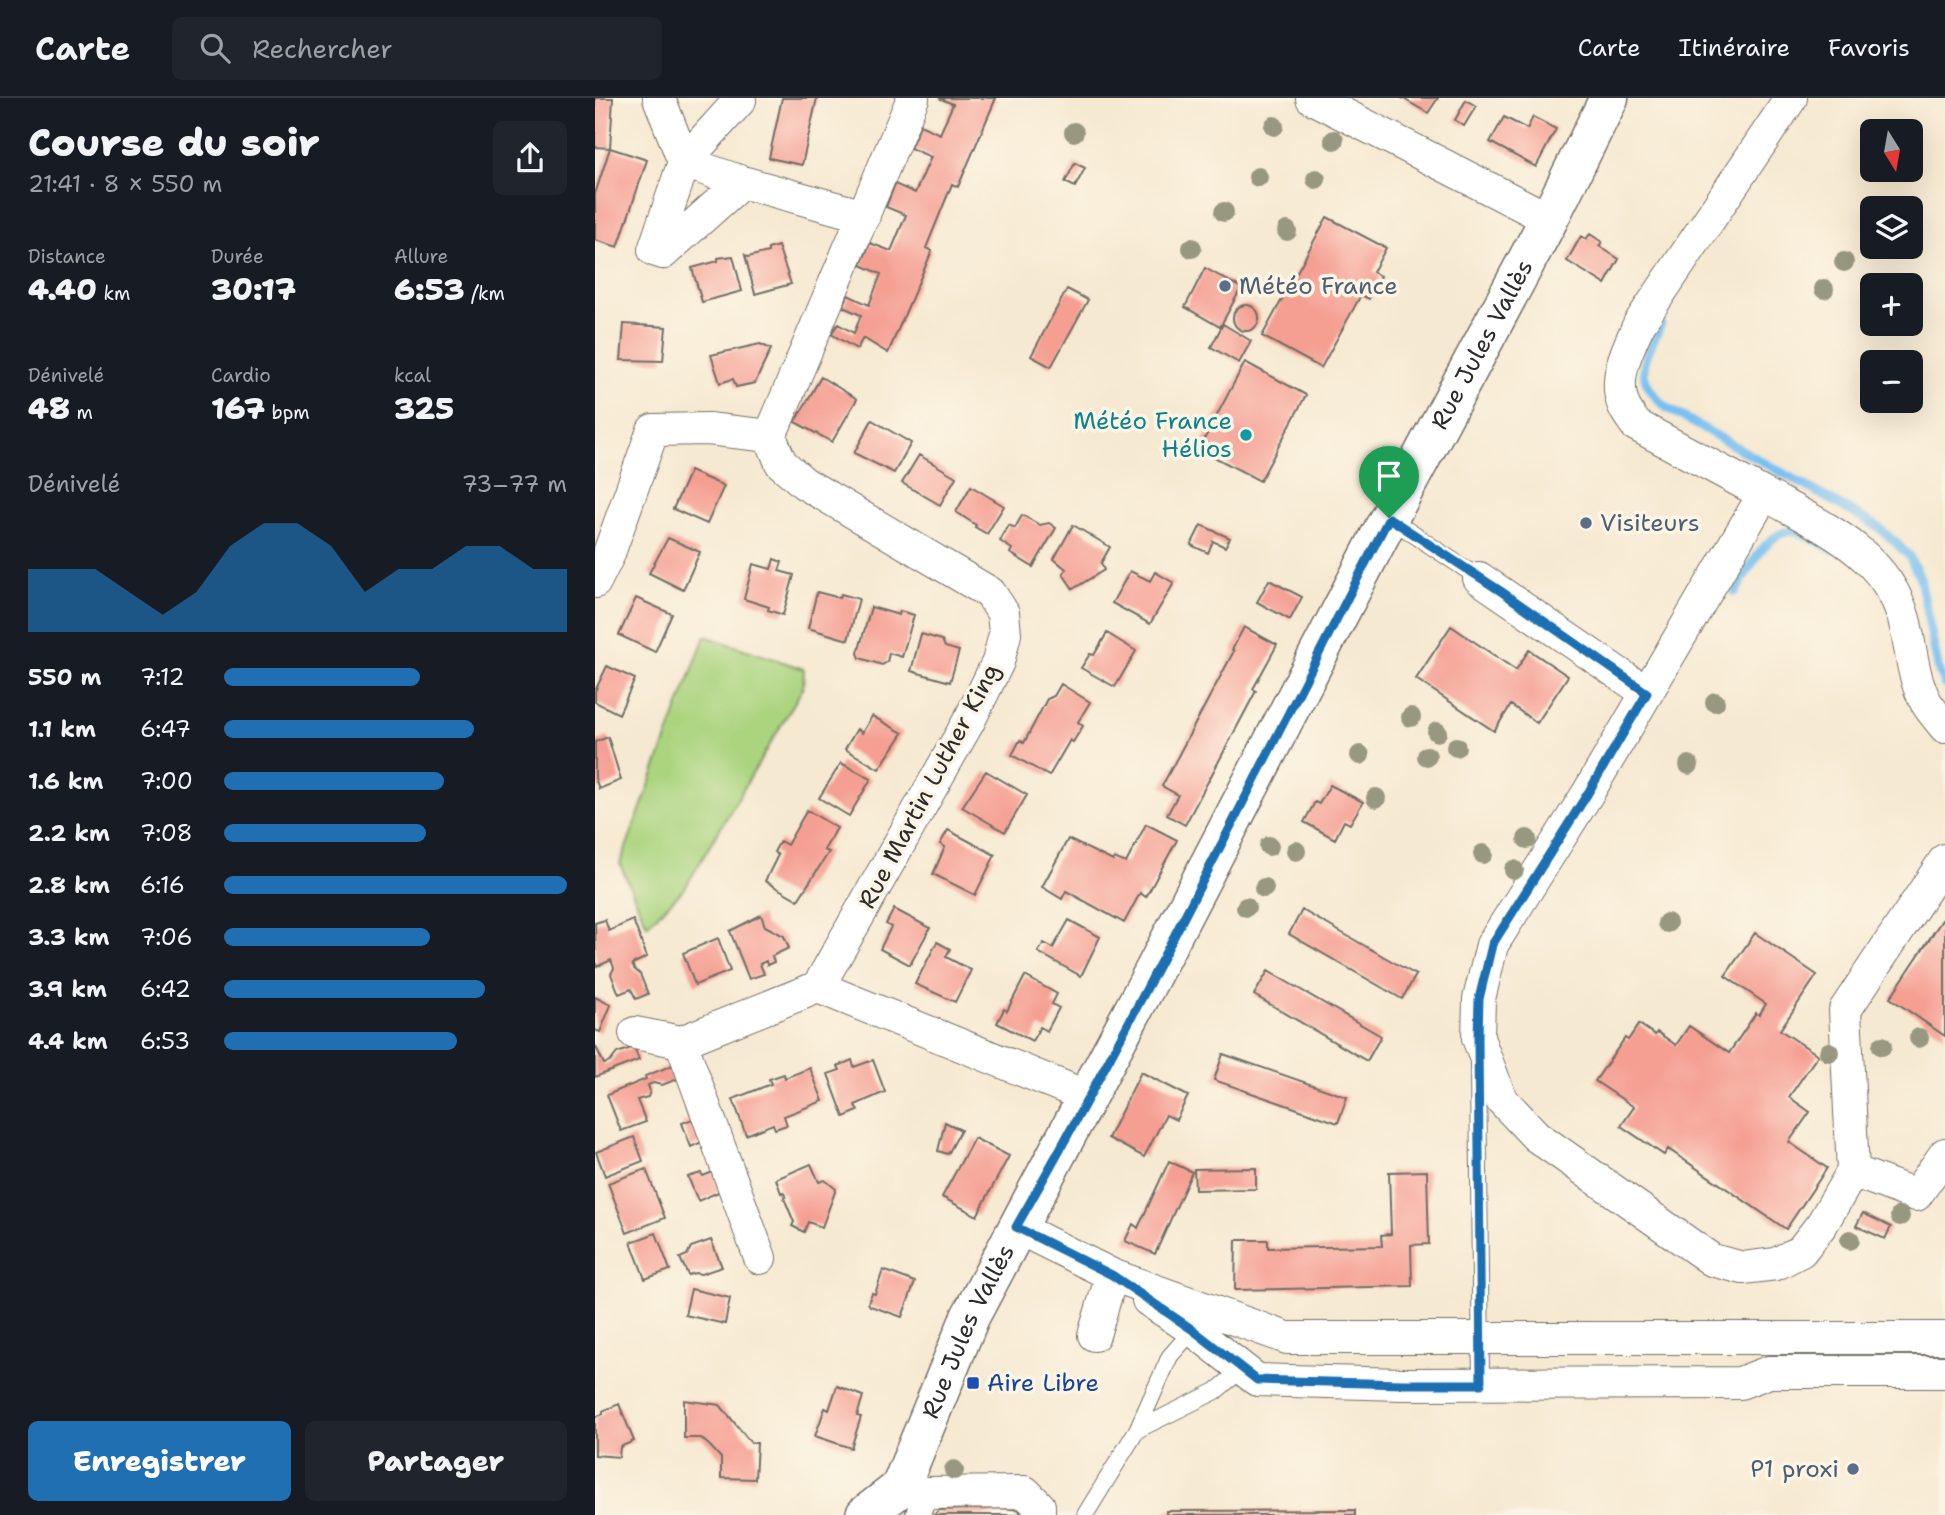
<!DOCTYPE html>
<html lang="fr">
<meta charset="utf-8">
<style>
:root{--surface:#171b24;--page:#20242c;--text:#f1f3f6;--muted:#9ea1a6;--line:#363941;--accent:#1f6fb2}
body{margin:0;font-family:"Shantell Sans",sans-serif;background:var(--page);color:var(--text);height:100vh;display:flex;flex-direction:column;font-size:26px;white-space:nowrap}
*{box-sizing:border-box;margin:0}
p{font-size:23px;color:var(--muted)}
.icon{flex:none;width:38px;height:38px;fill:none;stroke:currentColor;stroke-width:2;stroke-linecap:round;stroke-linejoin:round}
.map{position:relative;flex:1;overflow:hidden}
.details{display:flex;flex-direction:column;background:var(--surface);width:595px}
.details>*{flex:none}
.needle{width:46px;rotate:169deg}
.tools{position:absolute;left:1265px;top:21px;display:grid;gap:14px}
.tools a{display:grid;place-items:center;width:63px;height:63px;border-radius:10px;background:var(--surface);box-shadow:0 7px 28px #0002;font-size:35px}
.pin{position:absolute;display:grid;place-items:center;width:60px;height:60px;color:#fff;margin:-72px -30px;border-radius:50% 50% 50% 0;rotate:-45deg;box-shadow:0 0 7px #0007}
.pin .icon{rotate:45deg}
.round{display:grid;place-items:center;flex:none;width:74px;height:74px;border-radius:10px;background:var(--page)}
.summary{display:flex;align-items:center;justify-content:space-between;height:119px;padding:0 28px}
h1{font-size:38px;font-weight:800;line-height:52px}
.metrics{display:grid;grid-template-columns:repeat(3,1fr);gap:10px;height:119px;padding:7px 28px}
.metrics div{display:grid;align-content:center}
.metrics b{font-size:30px;font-weight:800}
.metrics small{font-size:19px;font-weight:400}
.metrics p{font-size:19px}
.chart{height:196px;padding:14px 28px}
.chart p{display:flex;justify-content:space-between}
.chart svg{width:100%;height:126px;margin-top:7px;fill:var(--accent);opacity:.7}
.cta{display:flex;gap:14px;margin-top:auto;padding:14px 28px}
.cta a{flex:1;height:80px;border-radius:10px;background:var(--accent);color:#fff;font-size:28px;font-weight:800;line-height:80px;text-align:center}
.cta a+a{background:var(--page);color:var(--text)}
ul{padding:0 28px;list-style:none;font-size:23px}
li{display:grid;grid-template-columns:112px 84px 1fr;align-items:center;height:52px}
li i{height:18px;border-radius:9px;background:var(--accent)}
header{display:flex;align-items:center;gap:42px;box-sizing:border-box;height:98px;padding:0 35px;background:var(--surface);border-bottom:2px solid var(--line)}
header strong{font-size:33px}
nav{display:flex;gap:38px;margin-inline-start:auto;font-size:24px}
.search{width:490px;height:63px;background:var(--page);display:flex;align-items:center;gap:18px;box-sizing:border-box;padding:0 24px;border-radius:10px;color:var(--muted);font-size:26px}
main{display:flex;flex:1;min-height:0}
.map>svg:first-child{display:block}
</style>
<header>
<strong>Carte</strong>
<div class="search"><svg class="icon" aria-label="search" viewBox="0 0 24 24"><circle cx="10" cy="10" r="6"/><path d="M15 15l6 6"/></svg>Rechercher</div>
<nav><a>Carte</a><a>Itinéraire</a><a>Favoris</a></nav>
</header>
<main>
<section class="details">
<div class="summary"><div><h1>Course du soir</h1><p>21:41 · 8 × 550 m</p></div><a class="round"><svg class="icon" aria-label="share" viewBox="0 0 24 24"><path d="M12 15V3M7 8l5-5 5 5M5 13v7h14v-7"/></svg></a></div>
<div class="metrics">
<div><p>Distance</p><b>4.40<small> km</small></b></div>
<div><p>Durée</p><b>30:17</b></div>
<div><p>Allure</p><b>6:53<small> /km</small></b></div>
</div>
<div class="metrics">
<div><p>Dénivelé</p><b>48<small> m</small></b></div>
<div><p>Cardio</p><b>167<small> bpm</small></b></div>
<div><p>kcal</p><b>325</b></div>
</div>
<div class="chart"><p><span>Dénivelé</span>73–77 m</p>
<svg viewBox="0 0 160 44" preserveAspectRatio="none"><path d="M0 44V22L10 22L20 22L30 30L40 38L50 30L60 14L70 6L80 6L90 14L100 30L110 22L120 22L130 14L140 14L150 22L160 22V44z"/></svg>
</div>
<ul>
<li><b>550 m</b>7:12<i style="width:57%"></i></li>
<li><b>1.1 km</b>6:47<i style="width:73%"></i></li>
<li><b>1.6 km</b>7:00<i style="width:64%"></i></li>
<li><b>2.2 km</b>7:08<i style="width:59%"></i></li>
<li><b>2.8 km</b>6:16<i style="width:100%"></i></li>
<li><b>3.3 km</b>7:06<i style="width:60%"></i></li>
<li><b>3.9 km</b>6:42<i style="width:76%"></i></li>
<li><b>4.4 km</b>6:53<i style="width:68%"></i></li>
</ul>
<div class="cta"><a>Enregistrer</a><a>Partager</a></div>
</section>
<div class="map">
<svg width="1350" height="1417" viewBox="0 0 1350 1417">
<rect width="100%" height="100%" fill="#fcf5e5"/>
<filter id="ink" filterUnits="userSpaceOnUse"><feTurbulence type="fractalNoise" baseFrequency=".0143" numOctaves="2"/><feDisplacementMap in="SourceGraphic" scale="14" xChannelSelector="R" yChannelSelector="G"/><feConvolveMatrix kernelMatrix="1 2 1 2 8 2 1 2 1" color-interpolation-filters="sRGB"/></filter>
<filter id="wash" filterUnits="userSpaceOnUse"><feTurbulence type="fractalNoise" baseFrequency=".00686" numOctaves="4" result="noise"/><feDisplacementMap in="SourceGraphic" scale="28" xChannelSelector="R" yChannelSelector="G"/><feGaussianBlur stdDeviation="1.57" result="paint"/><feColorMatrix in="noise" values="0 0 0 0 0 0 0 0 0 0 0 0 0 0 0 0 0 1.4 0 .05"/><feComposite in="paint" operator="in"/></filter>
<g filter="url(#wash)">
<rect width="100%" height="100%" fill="#f6e9d1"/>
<path fill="#abd47f" stroke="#6b8055" stroke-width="2" d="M110,538l99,33 -1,19 -118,200 -38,37 -27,-61z"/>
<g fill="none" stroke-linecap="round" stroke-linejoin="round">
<path stroke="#79c0f1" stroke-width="9" d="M1066,226c-17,37 -30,53 6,84l210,118 17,15 15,15 11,22 19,94 6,13
M1140,494c13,-20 34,-68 63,-60 11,4 23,13 34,18"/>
</g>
<g id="blocks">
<path fill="#f59f93" d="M0,0h18l-3,50 -15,-1z
M187,0h35l-15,67 -33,-7z
M344,0h57l-38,89 -6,-3 -26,64 6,3 -44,102 -25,-15 -6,11 -26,-15 7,-10 16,9 7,-18 -18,-8 5,-12 21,10 12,-31 -20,-9 9,-22 21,8 15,-36 -20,-8 9,-23 20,9 16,-36 -21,-9 10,-23 20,9 13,-30z
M807,0h36l-10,15z
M871,2l10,6 -12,20 -9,-6z
M909,19l23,12 6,-12 23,12 -20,38 -46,-25z
M15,50l37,12 -29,87 -23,-7v-46z
M480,65l10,5 -10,19 -10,-5z
M732,119l59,31 -13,24 7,4 -11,23 -8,-4 -40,73 -59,-32z
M995,136l12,8 -3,4 20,13 -14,25 -38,-23 14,-25 5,3z
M183,148l13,38 -36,10 -10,-39 3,2 20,-5v-3z
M138,158l9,35 -40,11 -10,-34 26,-7v-3z
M610,170l36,20 -21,39 -35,-20z
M472,191l21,11 -37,67 -20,-11z
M638 220a13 13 0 1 1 26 0a13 13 0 1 1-26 0Z
M29,226l42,3 -3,34 -42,-1z
M628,226l28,17 -12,22 -28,-16z
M165,246l11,5 -16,34 -19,4 -3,-8 -13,4 -9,-28z
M650,264l61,33 -46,86 -61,-32z
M226,279l36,22 -25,43 -37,-20z
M277,322l39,23 -17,30 -40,-20z
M324,357l37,22 -16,28 -38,-22z
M95,373l34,15 -17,38 -34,-15z
M376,388l33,20 -17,28 -12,-7 1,-2 -20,-13z
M427,417l18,10 9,-2 7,5 -23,39 -23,-14 2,-4 -12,-8 9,-16 6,3z
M478,427l37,22 -9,16 3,7 -31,19 -10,-15 3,-5 -12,-10z
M606,427l29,13 -5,9 -12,-6 -5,12 -17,-8z
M73,440l32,14 -17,38 -34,-17z
M179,461l8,3 -3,9 15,4 -11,40 -15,-5 1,-3 -25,-8 9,-35 18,5z
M535,473l20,10 5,-9 19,11 -24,41 -38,-21z
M674,482l33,17 -12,23 -33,-18z
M222,494l23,6 1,-4 18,5 -11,41 -40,-12z
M41,500l36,16 -17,38 -36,-17z
M276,509l28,8 1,-4 14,4 -12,42 -13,-4 -2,9 -5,3 -22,-7 -2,-5z
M856,528l65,44 13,-20 39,26 -31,47 -26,-18 -17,26 -78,-52z
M649,529l33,18 -24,44 3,2 -71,134 -18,-10 11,-20 -16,-9 72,-135 -2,-1z
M512,535l29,18 -21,36 -34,-19 9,-14 4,1z
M326,536l21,6 3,7 14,4 -9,31 -39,-11z
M12,568l28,13 -16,35 -24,-12v-11z
M466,586l29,18 -12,20 5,4 -10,16 -3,-2 -21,36 -37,-21 8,-15 4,3 23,-44 7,-3z
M277,618l31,17 -24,36 -34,-20 12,-20 5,4z
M13,639l13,43 -22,9 -4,-11v-36z
M246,665l30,16 -22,37 -30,-18z
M391,673l41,24 -22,37 -43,-25z
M735,687l33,17 -13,22 -6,-3 -9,18 -31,-17 11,-20 4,2z
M212,712l30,18 -13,22 5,2 -31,48 -33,-19 13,-26 -4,-3 6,-11 7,4z
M551,726l31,16 -31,57 -6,-4 -16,30 -58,-32 -4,8 -20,-12 26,-48 45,22 1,-3 12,5z
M353,732l47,25 -20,40 -42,-21 12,-27 -5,-3z
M299,811l36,19 -20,37 -30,-16 11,-22 -5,-3z
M707,812l114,65 -14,24 -113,-65z
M166,817l4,11 19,10 5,12 -17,8 2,6 -7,3 -1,-4 -6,3 4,10 -15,5 -19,-48z
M10,822l4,11 24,-11 14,37 -15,7 2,5 6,5 8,20 -12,5 -5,-10 -12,5 -8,-20 3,-6 -3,-8 -15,7 -1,-44z
M474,822l31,17 -19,39 -43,-24 6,-9 9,5z
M1347,822l3,2v114l-55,-38z
M1160,835l62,42 -37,55 38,25 -29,42 21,15 -21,30 38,26 -41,61 -118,-80 -4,6 -43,-29 13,-19 -39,-26 30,-43 3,2 11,-16 16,11 2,-3 19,13 13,-19 40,27 27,-40 3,2 7,-11 -41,-28z
M123,840l12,33 -35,14 -12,-32z
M342,844l13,7 -4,8 25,13 -16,32 -40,-18z
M673,873l113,65 -14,25 -113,-66z
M430,878l32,18 -5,10 7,4 -12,23 -7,-4 -8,14 -35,-18 7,-14 3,2z
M0,899l16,8 -11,27 -5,-2z
M0,947l9,19 6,-2 7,-9 17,-6 5,13 -44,17z
M628,956l124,43 -9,26 -124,-43z
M257,962l2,7 19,-7 12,32 -30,13 3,6 -14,6 -16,-43 12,-4 -2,-4z
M83,965l5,14 -21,8 -9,-2 -5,2 2,6 -2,6 -11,3 9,22 -25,9 -14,-36 39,-16 -1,-3z
M215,970l13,33 -39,15 3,9 -12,4 -2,-5 -27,11 -13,-36 38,-15 -2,-5 15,-5 1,4z
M546,974l47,24 -12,24 -10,-5 -22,42 -36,-19z
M100,1020l9,23 -13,6 -9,-24z
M350,1024l16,8 -13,24 -10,-3z
M39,1039l9,24 -38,15 -9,-24z
M379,1040l35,18 -32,60 -35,-19z
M574,1063l23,11 -37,82 -30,-13 8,-17 5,4z
M216,1066l8,18 6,-2 11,9 -14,38 -14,-5 -4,10 -12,-6 2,-4 -10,-24 2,-1 -3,-5 -2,1 -5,-14z
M661,1070v21l-61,1 -1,-21z
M51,1071l19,49 -38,15 -19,-50z
M120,1073l6,20 -23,10 -10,-24 13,-4 2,3z
M832,1073l2,73 -18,1 1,41 -177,4 1,-50h32v8l114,-2 -1,-11 10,-1 -2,-62z
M1268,1115l28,14 -6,12 -29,-13z
M61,1135l14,37 -25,9 -14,-37z
M116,1142l11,27 -21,7 -6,-1 -7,2 -8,-17 7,-3 4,-8z
M288,1172l32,12 -13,35 -32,-11 -2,-3 4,-10 3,1z
M96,1191l39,9 -5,26 -40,-9z
M242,1288l26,10 -6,20 4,1 -10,31 -36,-12 10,-28 4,2z
M89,1302l36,5 31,38h6l-2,36 -34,-1v-20l-11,-12 -9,-8h-17z
M24,1306l15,37 -14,6 -1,10 -24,-2v-38l8,-3v-3z
M408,1410l17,2v5h-86l5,-5z
M760,1412v5h-189v-4z"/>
</g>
</g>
<g filter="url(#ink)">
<use href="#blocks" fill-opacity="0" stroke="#726e65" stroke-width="2"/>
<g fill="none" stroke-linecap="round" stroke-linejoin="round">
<g stroke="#726e65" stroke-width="18">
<path id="service" d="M794,420l90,60
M883,966l3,320
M542,1332l79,-39 26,-22
M490,1417l52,-85 33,-74 23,-26"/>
</g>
<g stroke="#726e65" stroke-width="27">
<path id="pedestrian" d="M323,1417l6,-22"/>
</g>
<g stroke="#726e65" stroke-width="34">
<path id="minor" d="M64,0l25,64 56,-62 -1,-2
M318,0l-143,338 11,27 23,20 186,110 13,20 2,21 -7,28 -29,59 -151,266 253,103 16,9
M717,0l237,121
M1196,0l-152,226c-11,24 -27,55 -15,82 3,7 8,13 12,19l128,69 -176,299 -96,152 -13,54 -1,39 23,61 35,37 176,124 31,8 33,-4 25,-13 21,-27 31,-53 -8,-161 100,-150
M147,84l-79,71 -9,-3 30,-88 58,20 122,34
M1169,396c56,32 121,57 140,125 7,26 8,58 22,83 5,9 13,17 19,25
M884,480l168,115
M0,484l13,-26 45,-126 55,-1 62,7
M40,935l46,9 137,-55
M86,944l79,216
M1258,1073l63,24 29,-41
M421,1129l96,48 175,63h658
M553,1202l45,30 64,50 146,4 337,-1 29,-11h176
M499,1237l18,-60
M305,1390l24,5 101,-1 14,14v9"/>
</g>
<g stroke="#726e65" stroke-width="41">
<g id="tertiary">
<path id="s1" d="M270,1417l35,-27 70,-171 176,-331 243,-468 160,-299 60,-121"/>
</g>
</g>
<use href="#service" stroke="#fff" stroke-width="16"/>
<use href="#pedestrian" stroke="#fff" stroke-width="24"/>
<use href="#minor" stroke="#fff" stroke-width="32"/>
<use href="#tertiary" stroke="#fff" stroke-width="38"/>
</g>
<g fill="#989881">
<circle cx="679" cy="28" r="10"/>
<circle cx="479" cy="34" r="10"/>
<circle cx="739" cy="42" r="10"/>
<circle cx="663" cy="79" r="10"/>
<circle cx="721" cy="81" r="10"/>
<circle cx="629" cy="114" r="10"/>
<circle cx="692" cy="133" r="10"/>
<circle cx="597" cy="150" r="10"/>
<circle cx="1249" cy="164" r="10"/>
<circle cx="1229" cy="191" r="10"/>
<circle cx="1120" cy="604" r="10"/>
<circle cx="816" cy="619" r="10"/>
<circle cx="842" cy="634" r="10"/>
<circle cx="861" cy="649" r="10"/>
<circle cx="765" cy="657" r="10"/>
<circle cx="832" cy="658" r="10"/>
<circle cx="1094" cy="667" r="10"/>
<circle cx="781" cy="700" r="10"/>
<circle cx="932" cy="741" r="10"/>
<circle cx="674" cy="748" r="10"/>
<circle cx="701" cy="753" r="10"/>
<circle cx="888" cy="756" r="10"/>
<circle cx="919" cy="772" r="10"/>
<circle cx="669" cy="790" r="10"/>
<circle cx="651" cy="809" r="10"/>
<circle cx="1072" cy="825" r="10"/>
<circle cx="1324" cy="940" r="10"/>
<circle cx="1287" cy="948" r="10"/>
<circle cx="1234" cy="954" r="10"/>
<circle cx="1305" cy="1118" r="10"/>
<circle cx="1255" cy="1142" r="10"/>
<circle cx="359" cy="1372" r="10"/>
</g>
</g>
<g fill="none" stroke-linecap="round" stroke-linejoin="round" filter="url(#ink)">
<g stroke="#fff" stroke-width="14">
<path id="route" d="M794,420l113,74 145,101 -59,100 -96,152 -13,54 -1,39 3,346h-78l-146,-4 -64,-50 -81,-55 -96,-48c133,-231 249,-472 373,-709z"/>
</g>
<use href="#route" stroke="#1f6fb2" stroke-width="9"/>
</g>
<g fill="#5c6f8a" stroke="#fcf5e5" stroke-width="2.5">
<circle cx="630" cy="188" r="7"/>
<circle cx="991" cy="425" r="7"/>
<circle cx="1258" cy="1371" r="7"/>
</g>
<circle fill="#0f9aa8" stroke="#fcf5e5" stroke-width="2.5" cx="651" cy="337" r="7"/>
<rect fill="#1a4fb4" stroke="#fcf5e5" stroke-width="2.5" x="371" y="1278" width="14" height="14" rx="3.5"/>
<g text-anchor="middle" stroke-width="7" stroke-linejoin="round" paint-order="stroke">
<g font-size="24" fill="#4e5e75" stroke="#fcf5e5" text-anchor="start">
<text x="644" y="196">Météo France</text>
<text x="1005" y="433">Visiteurs</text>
<text x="1244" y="1379" text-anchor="end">P1 proxi</text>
</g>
<g font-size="24" fill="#2b2b2b" stroke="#fcf5e5">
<text dy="8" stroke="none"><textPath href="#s1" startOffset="1328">Rue Jules Vallès</textPath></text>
<text transform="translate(334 688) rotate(-62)" y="8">Rue Martin Luther King</text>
<text dy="8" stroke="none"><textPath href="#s1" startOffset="215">Rue Jules Vallès</textPath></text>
</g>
<g font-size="24" fill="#0d838f" stroke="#fcf5e5" text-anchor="end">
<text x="637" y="331">Météo France<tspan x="637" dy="28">Hélios</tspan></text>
</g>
<g font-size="24" fill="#164399" stroke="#fcf5e5" text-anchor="start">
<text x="392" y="1293">Aire Libre</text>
</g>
</g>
</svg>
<div class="tools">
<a><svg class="needle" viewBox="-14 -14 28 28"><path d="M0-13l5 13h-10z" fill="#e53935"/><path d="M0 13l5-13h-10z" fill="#9ea1a6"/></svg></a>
<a><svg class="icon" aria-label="layers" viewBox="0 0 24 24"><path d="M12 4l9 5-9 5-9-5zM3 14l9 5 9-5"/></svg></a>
<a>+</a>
<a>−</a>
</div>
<div class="pin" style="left:794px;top:420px;background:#1e9e55"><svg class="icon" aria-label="arrive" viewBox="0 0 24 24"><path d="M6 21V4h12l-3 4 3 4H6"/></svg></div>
</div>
</main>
